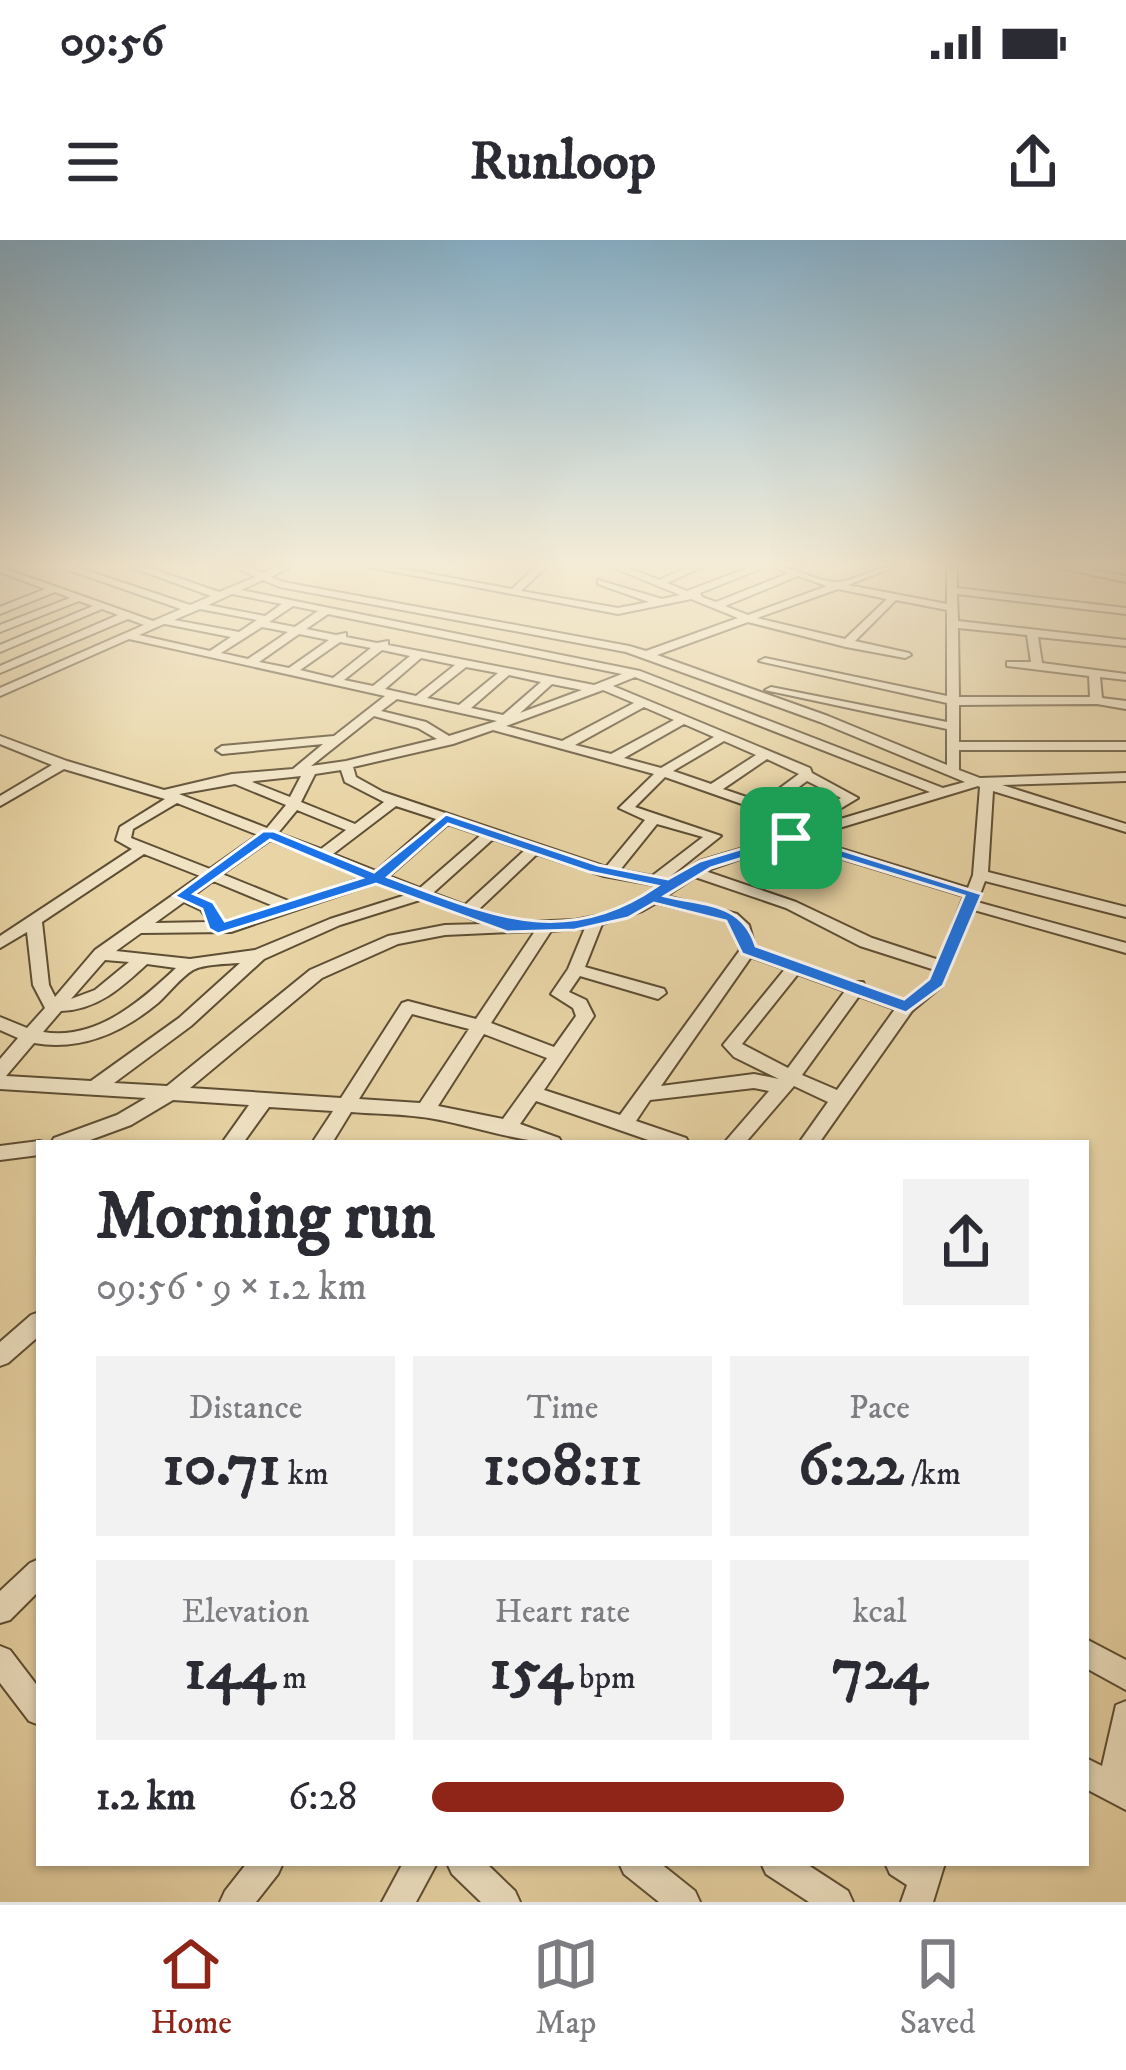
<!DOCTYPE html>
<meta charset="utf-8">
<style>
:root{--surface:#fff;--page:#f2f2f3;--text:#2b2b33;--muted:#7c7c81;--line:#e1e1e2;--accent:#8f2418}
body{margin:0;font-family:"IM FELL DW Pica",serif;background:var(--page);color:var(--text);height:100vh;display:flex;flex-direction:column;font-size:45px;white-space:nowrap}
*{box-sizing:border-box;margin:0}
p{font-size:39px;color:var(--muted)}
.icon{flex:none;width:66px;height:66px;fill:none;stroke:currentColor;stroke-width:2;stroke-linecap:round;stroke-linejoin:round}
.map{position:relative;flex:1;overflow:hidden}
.panel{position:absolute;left:36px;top:900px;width:1053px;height:726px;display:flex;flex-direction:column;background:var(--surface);border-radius:0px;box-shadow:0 3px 9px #0004}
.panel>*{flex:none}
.pin{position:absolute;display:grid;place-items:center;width:102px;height:102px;color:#fff;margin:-51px;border-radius:24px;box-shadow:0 6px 18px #0006}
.round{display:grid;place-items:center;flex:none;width:126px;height:126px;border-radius:0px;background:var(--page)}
.summary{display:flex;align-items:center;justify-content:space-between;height:204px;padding:0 60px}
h1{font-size:66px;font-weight:700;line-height:90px}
.metrics{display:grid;grid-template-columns:repeat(3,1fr);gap:18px;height:204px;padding:12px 60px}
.metrics div{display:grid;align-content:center;border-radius:0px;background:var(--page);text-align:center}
.metrics b{font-size:60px;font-weight:700}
.metrics small{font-size:33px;font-weight:400}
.metrics p{font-size:33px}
ul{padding:0 60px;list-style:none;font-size:39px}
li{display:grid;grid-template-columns:192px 144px 1fr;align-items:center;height:90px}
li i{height:30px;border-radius:15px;background:var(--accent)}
.status{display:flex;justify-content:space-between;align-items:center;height:84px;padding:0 60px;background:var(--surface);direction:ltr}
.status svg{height:33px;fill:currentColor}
header{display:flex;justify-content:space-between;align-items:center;height:156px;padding:0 60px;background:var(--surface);font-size:54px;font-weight:700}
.tab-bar{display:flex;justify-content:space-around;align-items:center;height:168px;border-top:3px solid var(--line);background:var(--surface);font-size:33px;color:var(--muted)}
.tab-bar a{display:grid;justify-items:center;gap:6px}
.tab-bar .selected{color:var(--accent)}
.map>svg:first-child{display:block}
</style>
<div class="status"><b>09:56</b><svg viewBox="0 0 49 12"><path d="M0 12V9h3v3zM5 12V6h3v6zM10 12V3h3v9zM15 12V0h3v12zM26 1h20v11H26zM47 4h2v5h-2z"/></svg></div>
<header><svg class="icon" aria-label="menu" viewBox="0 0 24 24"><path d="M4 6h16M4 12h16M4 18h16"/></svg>Runloop<svg class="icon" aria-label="share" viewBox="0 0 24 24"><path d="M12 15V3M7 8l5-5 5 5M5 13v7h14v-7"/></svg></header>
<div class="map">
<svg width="1126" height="1662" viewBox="0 0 1126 1662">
<rect width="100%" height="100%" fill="#e8d4a5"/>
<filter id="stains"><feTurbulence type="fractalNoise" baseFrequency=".00167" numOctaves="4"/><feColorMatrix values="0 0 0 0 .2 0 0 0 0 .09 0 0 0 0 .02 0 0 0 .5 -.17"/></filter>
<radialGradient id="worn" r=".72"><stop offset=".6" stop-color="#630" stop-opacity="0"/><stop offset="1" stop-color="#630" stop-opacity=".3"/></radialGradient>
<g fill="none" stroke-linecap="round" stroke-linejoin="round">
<g stroke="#5e4e34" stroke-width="4">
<path id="minor" d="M0,327l153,54 28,-12 -121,-42h16l114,38 21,-9 -80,-29h16l72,25 36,-15 -20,-10h14l14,6 13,-6h14l-19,10 12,5 346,64 17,5 92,-33 -47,-19 -73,15 -249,-47h23l120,22 23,-22h11l-25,24 97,17 31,-6 -51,-18v-4l64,19 18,-4 -68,-28h15l32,13 29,-13h14l-35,16 20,8 63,-24h15l-65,26 2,4 14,5 73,-29 -15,-6c22,0 39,13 60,15 19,1 39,-15 60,-15l-46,18 99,19v-37h10v21l169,20v6l-169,-20 1,27 168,19v6l-88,-9 4,26 84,11v6l-26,-3 2,21 24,3v8l-29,-5 -138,1v37h167v8h-167v20l21,8 146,-5v8l-124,4 124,39v8l-133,-41 -5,81 138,35v10l-141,-36 -8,21 149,41v10l-152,-43 -32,76 -30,25 -93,132h-20l29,-41 -34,-16 -49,57h-21l45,-52 -15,-3 -104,12 -14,21 50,17 3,5h-32l-121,-42 -16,23 39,14 3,5c-45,0 -89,-18 -133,-25 -25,-4 -52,-4 -78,-6l-19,31h-20l21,-32 -64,-4 -26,36h-21l27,-38 -76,-5 -42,25 -49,18h-31l3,-5 63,-23 29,-17 -146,-9v-30l18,-21 -18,-8v-13l27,11 18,-20 -12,-23 -6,-53 -27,16v-12l132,-87 -16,-9 4,-13 45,-28 -101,-30 -64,37v-10l52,-31 -52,-21v-8l67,25 97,29 68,-16 61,-5 30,-25 -101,10 -6,-4 6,-4 112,-10 51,-40 -256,-57 -129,57v-8l144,-63 -16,-6 -128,54v-7l118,-51 -16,-6 -102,43v-7l93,-39 -14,-5 -79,31v-7l70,-27 -15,-6 -55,22v-7l45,-18 -45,-17zM798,336l29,10 -79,29 -23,-9zM263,340l17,7 346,65 194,70 145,60 -22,6 -303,-117 -399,-81zM838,349l49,10 -42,40 -88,-21zM232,354l50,10 -17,12 -57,-11zM896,360l51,10v86l-182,-38 -6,3 188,42v19l-176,-35 -6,3 182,39v36l-119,-49 -171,-61 91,-33 98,25 59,11 6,-3 -2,-2 -54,-12zM293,366l25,5 -23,16 -26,-5zM200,369l57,11 -18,12 -65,-12zM328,374l294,60 -28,11 -206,-40v-4l-11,2 -31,-6v-4l-10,2 -30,-6zM164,384h1l66,13 -21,14 -71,-16zM262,387l26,5 -40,27 -27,-6zM958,388l69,7 4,27h-24v4l82,10 1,21h-131zM299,394l30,6 -40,28 -30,-6zM340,402l31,6 -38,30 -33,-8zM382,410l28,6 -37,30 -29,-6zM421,418l34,7 -39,31 -31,-7zM466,427l32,6 -39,32 -32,-7zM509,435l32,7 -38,33 -32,-7zM635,437l295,115 -106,32 -6,-2 40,-24 -46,-25 -2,-5 -197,-82zM552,444l30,6 -62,23zM603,450l31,13 -72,38 -56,-15zM397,459l100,22 -48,15 -23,-14 -45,-11zM644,467l30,13 -63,34 -36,-9zM374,476l44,12 19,11 -91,22 -35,5zM684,484l30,13 -53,31 -37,-10zM493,490l161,44 -35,34 26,12 -39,47 -223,-75 -27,-15 -3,-10 100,-23zM724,501l32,14 -45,29 -38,-13zM767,519l32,15 -38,28 -38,-13zM341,530l4,12 39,20 -29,22 -54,-22 14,-28zM301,536l-11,21 -38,-15 3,-1zM665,537l145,51 -110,33 -29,19 -4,-1 54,-43 -86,-29zM807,541l34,17 -36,19 -32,-11zM235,544l51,21 -19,23 -88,-34zM978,546l2,1 -7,88 -5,13 -162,-50zM177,563l81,32 -48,34 -79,-31 2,-9zM396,566l40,13 -60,52 -43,-17zM297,570l49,20 -25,19 -43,-16zM448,584l33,11 -61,53 -31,-12zM657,584l46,13 -51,39 -32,-6zM493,599l32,11 -60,55 -32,-12zM270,600l95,37 -74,25 -69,-28zM791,603l173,53 -25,64 -67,-22 -76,-36 -91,-31 46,-16 60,24h10v-6l-56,-23zM144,614l56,22 -105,74 -40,47 -6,-12 -7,-63zM537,614l67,22 56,10 -28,19 -26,9 -31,6 -70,3 -27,-13zM695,637l91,31 74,38 75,24 -5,9 -26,21 -39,-14 -2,-4h-10l-98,-35 -6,-22 -12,-11 -71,-18zM213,641l63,26 -52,15 -12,-19 -18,-8zM379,642l30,12 -79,25 -75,31 -65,9 -74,-8 25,-18 90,-1zM423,659l61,25 -39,1 -57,11 -78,34 -143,116 -53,-3 77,-57 73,-67 76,-34zM184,662l17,8 8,12 -54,1zM656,663l71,17 7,7 6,23 -120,165 -76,-25 50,-74 -8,-16 -17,-8 11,-16 78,23 8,-6 -2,-4 -79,-22 17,-43 40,-13zM585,688l-17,41 -17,25 22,14 3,8 -22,31 -63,-24 60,-92zM535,691l-59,88 -68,-18 -6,2 -61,95 -151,-10 132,-110 76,-34 47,-9zM751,717l34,12 -62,76 11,12 45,22 -25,-5 -93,12zM105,720l24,2 -34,28 -24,9zM240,723l-61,55 -88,63 -85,-5 28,-33c47,8 88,-10 124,-40 11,-10 22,-25 35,-33 11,-6 33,-6 47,-7zM147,724l29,4c-35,33 -80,73 -133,64l18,-21c36,-1 60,-23 86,-47zM798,734l47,17 -57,77 -46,-24zM859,756l36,13 -58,81 -35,-15zM412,774l57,15 -49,74 -61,-4zM484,794l63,24 -44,61 -65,-13z
M1056,327h23l47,9v6z
M39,901l7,2h-7v12l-39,5v-14z
M39,1072v24l-31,27 -8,3v-24l31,-27z
M39,1319v32l-29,29 -10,3v-32l30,-28z
M1086,1399l40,21v30l-40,-22z
M0,1406l10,4 29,38v37l-10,-4 -29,-38z
M1126,1461v109l-40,-21v-31l16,8 14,-61z
M247,1623h36l-5,11 -22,28h-36l5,-11z
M403,1623h34l-21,39h-34z
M447,1623h39l29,28 5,11h-39l-29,-28z
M619,1623h41l35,28 5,11h-41l-35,-28z
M761,1623h44l43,28 5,11h-44l-43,-28z
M885,1623h60l-12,39h-32l6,-17 -17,-11z"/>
</g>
<use href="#minor" fill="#f0e3c4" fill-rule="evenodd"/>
</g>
<linearGradient id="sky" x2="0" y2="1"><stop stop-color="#88b5d1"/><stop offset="0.58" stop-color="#f5ecd6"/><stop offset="1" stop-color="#f5ecd6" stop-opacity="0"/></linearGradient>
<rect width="1126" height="560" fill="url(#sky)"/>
<path fill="#1a73e8" stroke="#fff" stroke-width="3" fill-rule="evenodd" d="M446,574l152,51 70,14 32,-18 91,-27 191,60 -39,92 -37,27 -164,-59 -16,-33 -72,-18 -26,15 -53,12 -68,2 -131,-48 -158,50 -9,-5 -7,-20 -28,-13 89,-65h11l100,41zM448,584l141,48 68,14c-95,66 -173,26 -269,-9zM270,600l91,38 -136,43 -12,-19 -19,-8zM791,603l173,53 -35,83 -25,20 -148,-53c-14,-44 -50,-40 -91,-50l46,-28z"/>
<rect width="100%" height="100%" filter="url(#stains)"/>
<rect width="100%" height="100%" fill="url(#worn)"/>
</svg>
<div class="pin" style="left:791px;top:598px;background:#1e9e55"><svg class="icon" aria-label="arrive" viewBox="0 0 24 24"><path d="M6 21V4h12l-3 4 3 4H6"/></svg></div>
<section class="panel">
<div class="summary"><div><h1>Morning run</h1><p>09:56 · 9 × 1.2 km</p></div><a class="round"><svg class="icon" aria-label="share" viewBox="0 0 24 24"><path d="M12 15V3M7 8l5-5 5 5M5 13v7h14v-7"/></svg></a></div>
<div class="metrics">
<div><p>Distance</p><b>10.71<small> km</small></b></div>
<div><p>Time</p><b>1:08:11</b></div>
<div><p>Pace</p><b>6:22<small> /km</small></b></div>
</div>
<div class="metrics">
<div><p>Elevation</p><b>144<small> m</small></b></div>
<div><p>Heart rate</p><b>154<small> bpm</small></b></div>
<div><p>kcal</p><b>724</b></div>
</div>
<ul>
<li><b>1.2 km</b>6:28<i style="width:69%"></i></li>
</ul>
</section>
</div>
<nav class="tab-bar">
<a class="selected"><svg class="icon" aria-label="home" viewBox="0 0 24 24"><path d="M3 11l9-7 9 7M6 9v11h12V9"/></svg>Home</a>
<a><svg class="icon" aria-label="map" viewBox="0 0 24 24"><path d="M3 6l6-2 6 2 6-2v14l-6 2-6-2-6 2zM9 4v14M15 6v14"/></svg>Map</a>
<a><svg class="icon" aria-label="saved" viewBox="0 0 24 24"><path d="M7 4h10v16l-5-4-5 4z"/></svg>Saved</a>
</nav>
